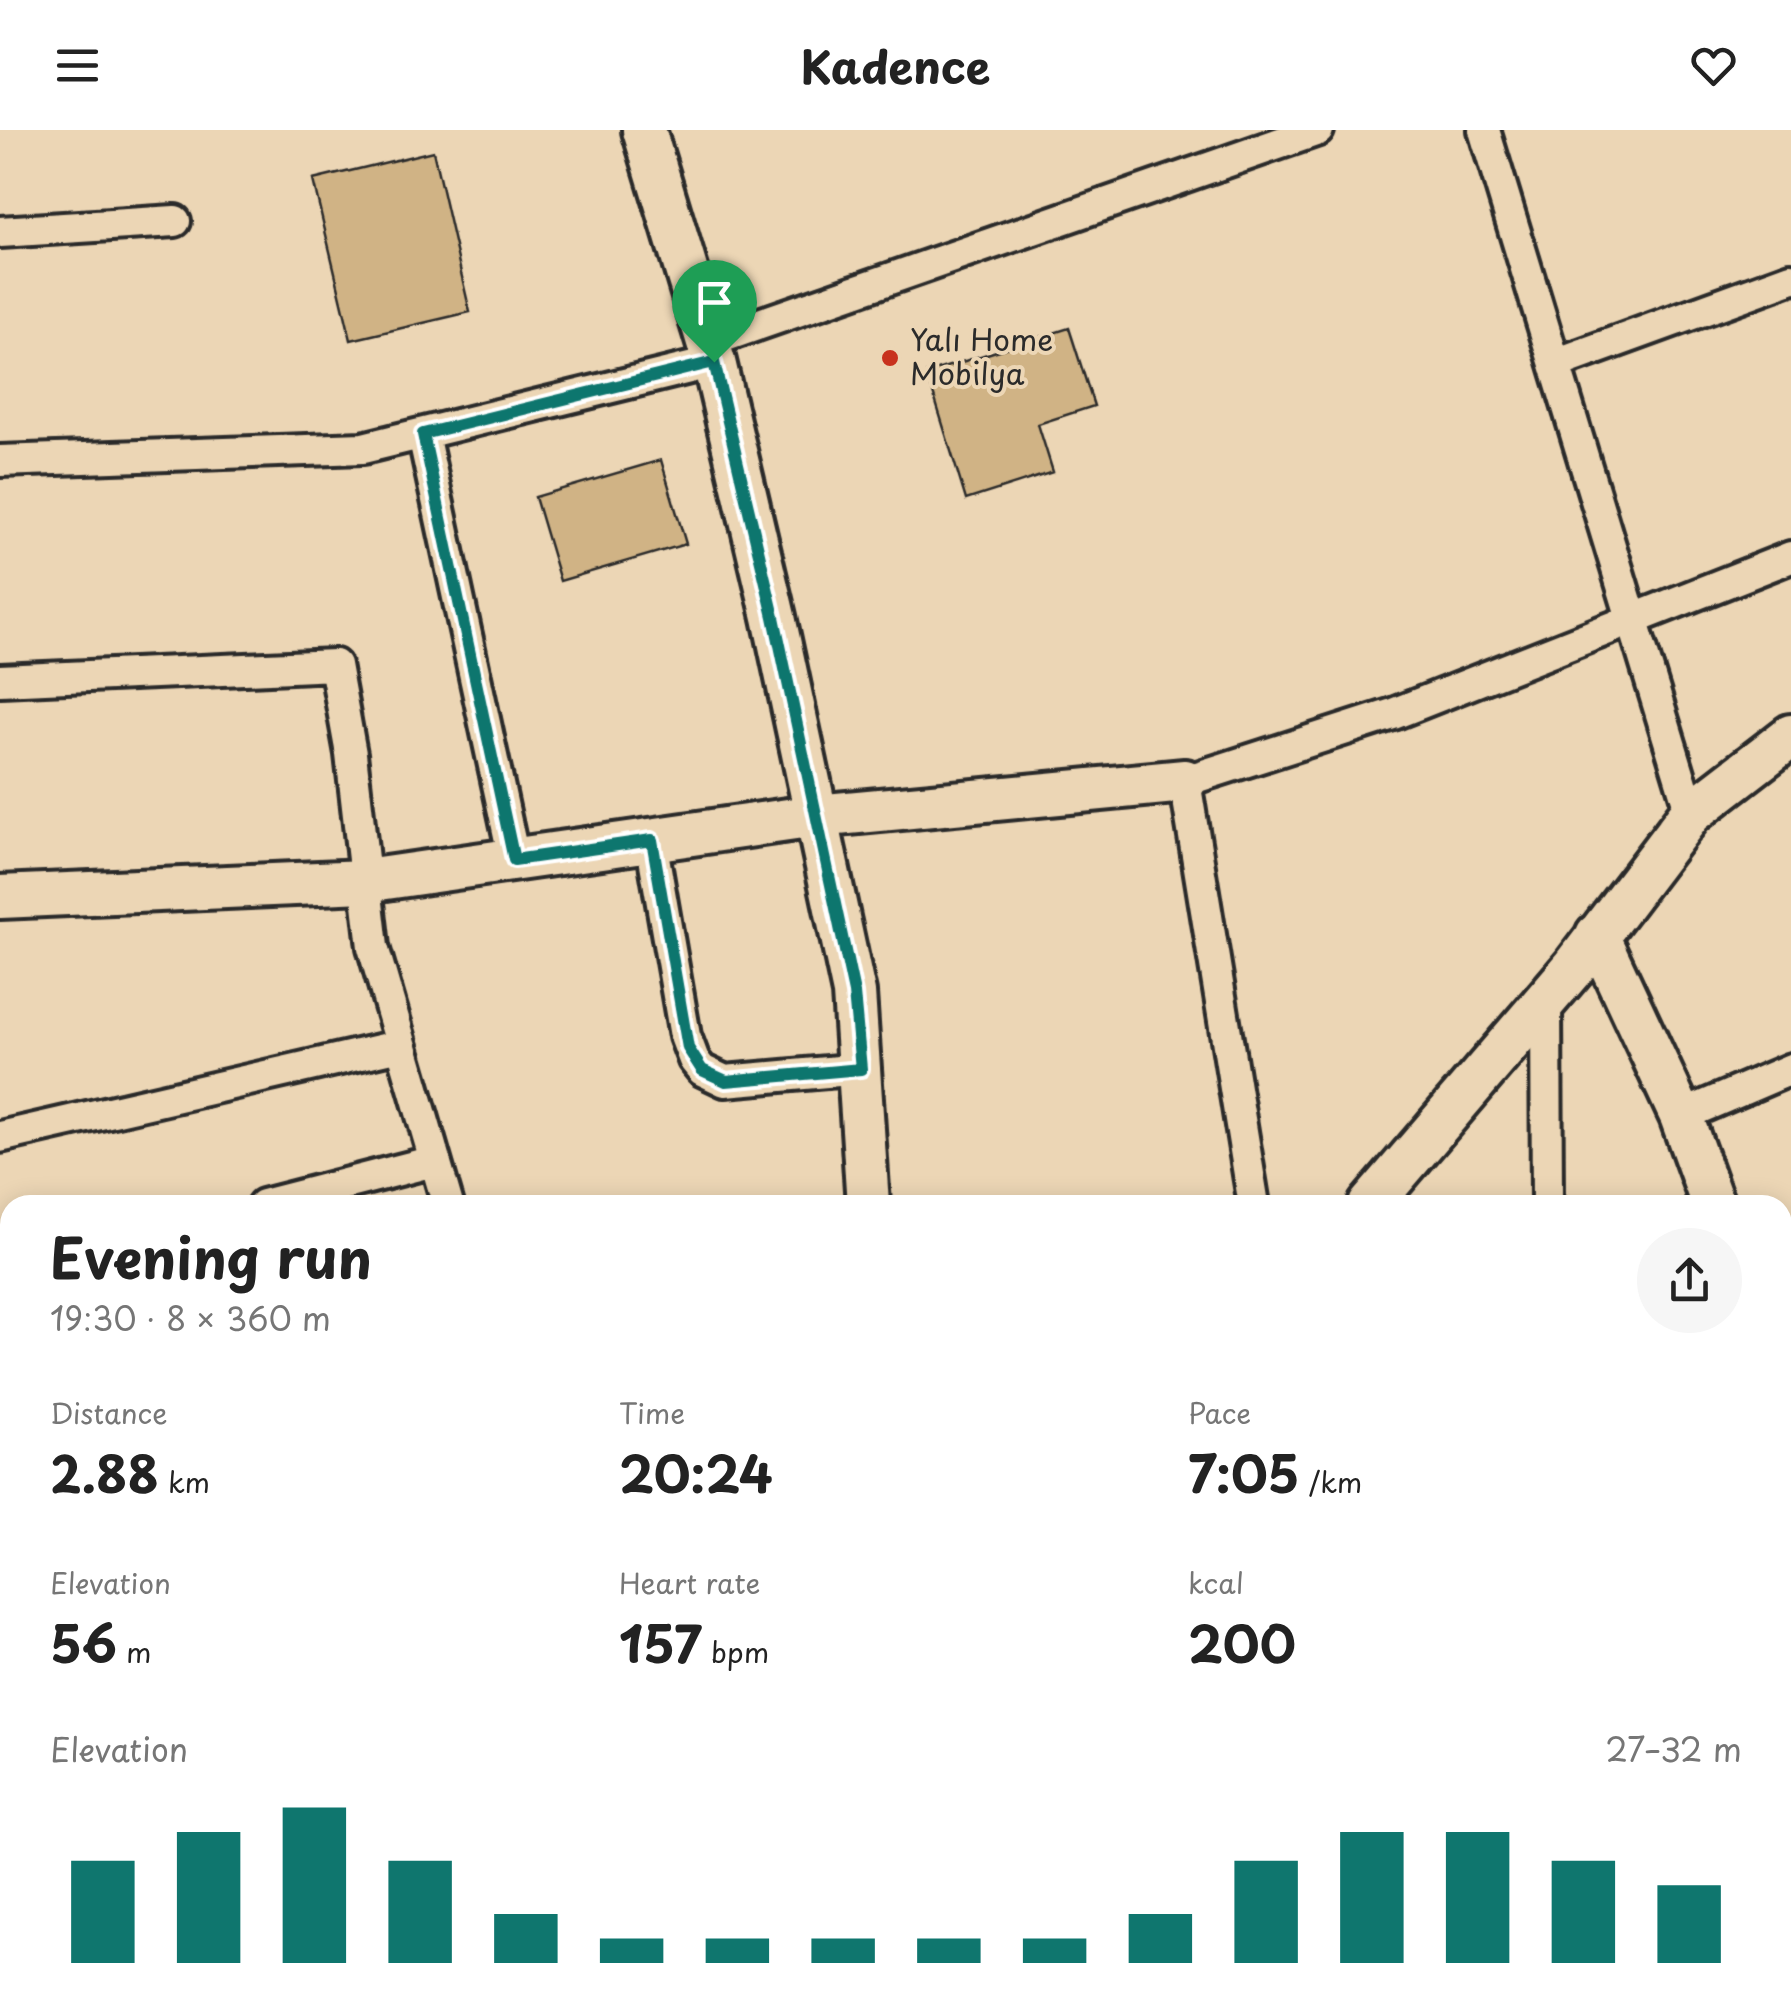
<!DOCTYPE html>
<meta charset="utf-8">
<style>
:root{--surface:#fff;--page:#f6f6f6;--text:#222;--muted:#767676;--accent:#0f766e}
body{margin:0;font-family:"Playpen Sans",sans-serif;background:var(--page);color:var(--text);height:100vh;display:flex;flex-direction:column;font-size:38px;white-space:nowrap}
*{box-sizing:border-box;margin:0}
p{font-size:32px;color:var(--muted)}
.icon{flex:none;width:55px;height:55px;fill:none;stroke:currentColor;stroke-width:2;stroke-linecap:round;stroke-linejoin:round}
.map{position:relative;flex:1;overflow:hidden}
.drawer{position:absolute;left:0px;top:1065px;width:1792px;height:812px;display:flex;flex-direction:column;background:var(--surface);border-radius:30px 30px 0 0;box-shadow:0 5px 25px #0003}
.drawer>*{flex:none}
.pin{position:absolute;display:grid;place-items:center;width:85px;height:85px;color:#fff;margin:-102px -42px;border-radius:50% 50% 50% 0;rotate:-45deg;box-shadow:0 0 10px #0007}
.pin .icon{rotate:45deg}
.round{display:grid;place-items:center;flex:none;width:105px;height:105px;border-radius:52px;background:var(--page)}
.headline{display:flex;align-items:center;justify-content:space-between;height:170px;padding:0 50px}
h1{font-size:55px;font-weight:700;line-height:75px}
.stats{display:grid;grid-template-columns:repeat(3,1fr);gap:15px;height:170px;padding:10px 50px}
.stats div{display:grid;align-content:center}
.stats b{font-size:50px;font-weight:700}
.stats small{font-size:28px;font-weight:400}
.stats p{font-size:28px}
.chart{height:280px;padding:20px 50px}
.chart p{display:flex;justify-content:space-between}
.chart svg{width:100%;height:180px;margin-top:10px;stroke:var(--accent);stroke-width:6}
header{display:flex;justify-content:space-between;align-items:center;height:130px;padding:0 50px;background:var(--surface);font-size:45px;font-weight:700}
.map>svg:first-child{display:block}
</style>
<header><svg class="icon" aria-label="menu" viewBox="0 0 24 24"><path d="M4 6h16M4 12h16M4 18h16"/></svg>Kadence<svg class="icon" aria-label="heart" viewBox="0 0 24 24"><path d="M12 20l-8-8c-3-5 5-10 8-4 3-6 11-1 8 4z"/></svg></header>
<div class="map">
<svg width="1791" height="1876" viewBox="0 0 1791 1876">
<rect width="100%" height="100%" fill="#ecd6b5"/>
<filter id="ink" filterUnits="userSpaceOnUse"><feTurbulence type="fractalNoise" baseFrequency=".01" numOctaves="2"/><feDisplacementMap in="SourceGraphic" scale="20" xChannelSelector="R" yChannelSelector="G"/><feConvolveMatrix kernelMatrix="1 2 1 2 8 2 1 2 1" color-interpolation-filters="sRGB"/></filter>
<g filter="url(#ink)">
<path fill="#d0b385" stroke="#2b2b2b" stroke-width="2.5" d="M433,21l37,161 -119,28 -38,-160z
M1069,198l25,78 -56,18 15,48 -87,28 -39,-127z
M661,330l25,84 -126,37 -25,-84z"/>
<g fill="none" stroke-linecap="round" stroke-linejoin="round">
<g stroke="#2b2b2b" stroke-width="38">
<path id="street" d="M1484,0l207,683
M0,102l175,-11
M708,212l610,-212
M1555,234l236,-86
M423,304l91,425
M0,331l363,-13 351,-86
M0,550l335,-15 16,89 22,193 75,258
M651,710l34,196 9,24 8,10 23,11 136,-12
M1546,869l1,206
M1681,986l110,-47
M0,1007l401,-92
M263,1075l171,-44
M1254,1075l-69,-424 208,-67 398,-157
M0,1143l10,-3
M1782,1204l9,-4
M0,1411l10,-1
M0,1577l10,-2
M1782,1721l9,-4
M654,1868l3,8
M1391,1868l2,8
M1686,1868l2,8
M126,1876l42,-8"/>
</g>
<g stroke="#2b2b2b" stroke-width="50">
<path id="secondary" d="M644,0l70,232 60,255 80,376 14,212
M0,767l365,-16 451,-65 369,-35
M1597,805l84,181 32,89
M1370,1075l204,-238 117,-154 100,-77
M1782,1254l9,17
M845,1868v8
M939,1876v-8"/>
</g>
<use href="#street" stroke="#ecd6b5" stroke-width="30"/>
<use href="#secondary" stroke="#ecd6b5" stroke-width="42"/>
</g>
</g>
<g fill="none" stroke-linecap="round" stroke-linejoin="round" filter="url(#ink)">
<g stroke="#fff" stroke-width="20">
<path id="route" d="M714,232l60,255 80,376 7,76 -135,12 -24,-11 -14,-22 -36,-208 -138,20 -91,-426z"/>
</g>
<use href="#route" stroke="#0f766e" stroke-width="12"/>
</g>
<circle fill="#c8321e" stroke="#ecd6b5" stroke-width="4" cx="890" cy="228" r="10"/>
<g text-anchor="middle" stroke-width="8" stroke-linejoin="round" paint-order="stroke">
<g font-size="30" fill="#2b2b2b" stroke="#ecd6b5" text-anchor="start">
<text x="910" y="221">Yalı Home<tspan x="910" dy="34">Mobilya</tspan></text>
</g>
</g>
</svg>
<div class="pin" style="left:714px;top:232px;background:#1e9e55"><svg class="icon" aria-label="arrive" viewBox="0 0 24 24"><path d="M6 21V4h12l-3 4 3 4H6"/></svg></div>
<section class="drawer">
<div class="headline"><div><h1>Evening run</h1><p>19:30 · 8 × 360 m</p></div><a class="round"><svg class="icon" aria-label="share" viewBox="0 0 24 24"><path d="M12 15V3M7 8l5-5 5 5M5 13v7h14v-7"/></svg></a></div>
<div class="stats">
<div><p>Distance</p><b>2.88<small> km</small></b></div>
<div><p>Time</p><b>20:24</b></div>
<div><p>Pace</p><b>7:05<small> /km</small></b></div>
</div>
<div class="stats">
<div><p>Elevation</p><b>56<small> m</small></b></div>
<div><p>Heart rate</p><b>157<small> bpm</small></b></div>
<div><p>kcal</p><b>200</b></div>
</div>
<div class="chart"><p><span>Elevation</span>27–32 m</p>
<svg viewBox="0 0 160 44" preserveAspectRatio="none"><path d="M5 44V19M15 44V12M25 44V6M35 44V19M45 44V32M55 44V38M65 44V38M75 44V38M85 44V38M95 44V38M105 44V32M115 44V19M125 44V12M135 44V12M145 44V19M155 44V25"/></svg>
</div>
</section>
</div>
